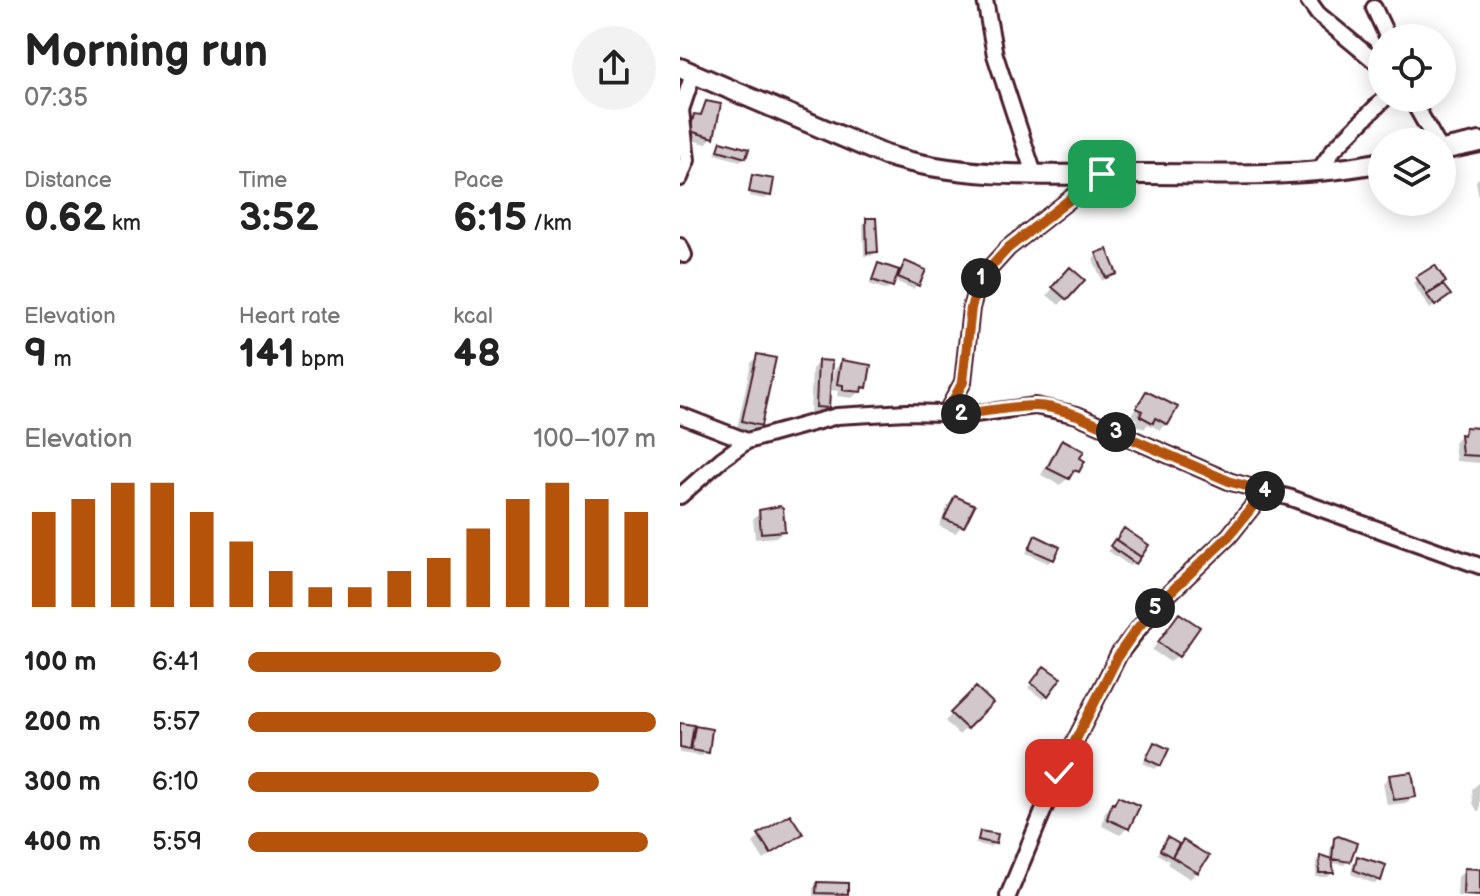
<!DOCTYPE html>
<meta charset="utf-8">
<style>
:root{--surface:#fff;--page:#f2f2f2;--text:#222;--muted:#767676;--accent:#b45309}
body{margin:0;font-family:"Balsamiq Sans",sans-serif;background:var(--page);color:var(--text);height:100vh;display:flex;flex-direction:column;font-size:30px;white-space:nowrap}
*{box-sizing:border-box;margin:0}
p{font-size:26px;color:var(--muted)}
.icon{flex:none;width:44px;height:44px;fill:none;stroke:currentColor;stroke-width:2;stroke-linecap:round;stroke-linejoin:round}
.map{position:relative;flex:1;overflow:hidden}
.panel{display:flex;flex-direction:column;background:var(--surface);width:680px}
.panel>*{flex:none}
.tools{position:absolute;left:688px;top:24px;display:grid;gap:16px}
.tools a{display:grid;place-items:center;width:88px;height:88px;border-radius:50%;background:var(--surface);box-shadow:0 4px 20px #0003;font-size:40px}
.pin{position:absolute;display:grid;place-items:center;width:68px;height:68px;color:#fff;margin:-34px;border-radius:16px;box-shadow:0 4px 12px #0006}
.km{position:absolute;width:40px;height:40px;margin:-20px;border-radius:50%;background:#222;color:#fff;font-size:22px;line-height:40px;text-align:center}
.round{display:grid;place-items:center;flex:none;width:84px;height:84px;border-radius:42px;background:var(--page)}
.overview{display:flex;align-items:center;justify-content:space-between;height:136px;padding:0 24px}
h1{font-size:44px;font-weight:700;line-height:60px}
.metrics{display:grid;grid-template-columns:repeat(3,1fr);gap:12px;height:136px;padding:8px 24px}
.metrics div{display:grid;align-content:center}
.metrics b{font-size:40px;font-weight:700}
.metrics small{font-size:22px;font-weight:400}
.metrics p{font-size:22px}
.chart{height:224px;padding:16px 24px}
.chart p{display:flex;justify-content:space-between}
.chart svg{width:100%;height:144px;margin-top:8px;stroke:var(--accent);stroke-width:6}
ul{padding:0 24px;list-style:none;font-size:26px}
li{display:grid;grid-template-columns:128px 96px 1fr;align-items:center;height:60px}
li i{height:20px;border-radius:10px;background:var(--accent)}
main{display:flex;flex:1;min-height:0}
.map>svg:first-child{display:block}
</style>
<main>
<section class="panel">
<div class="overview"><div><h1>Morning run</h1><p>07:35</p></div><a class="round"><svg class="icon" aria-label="share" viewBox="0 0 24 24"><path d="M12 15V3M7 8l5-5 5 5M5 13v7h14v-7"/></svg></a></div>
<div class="metrics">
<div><p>Distance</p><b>0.62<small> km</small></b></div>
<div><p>Time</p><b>3:52</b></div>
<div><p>Pace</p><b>6:15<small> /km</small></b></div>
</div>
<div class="metrics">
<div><p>Elevation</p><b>9<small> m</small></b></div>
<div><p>Heart rate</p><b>141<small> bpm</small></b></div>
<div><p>kcal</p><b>48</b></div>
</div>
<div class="chart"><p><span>Elevation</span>100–107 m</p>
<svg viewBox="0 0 160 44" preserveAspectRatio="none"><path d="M5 44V15M15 44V11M25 44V6M35 44V6M45 44V15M55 44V24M65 44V33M75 44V38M85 44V38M95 44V33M105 44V29M115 44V20M125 44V11M135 44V6M145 44V11M155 44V15"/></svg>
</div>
<ul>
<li><b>100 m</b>6:41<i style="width:62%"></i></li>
<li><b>200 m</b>5:57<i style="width:100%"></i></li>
<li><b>300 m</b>6:10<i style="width:86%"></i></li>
<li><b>400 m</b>5:59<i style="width:98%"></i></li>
</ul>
</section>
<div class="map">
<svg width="800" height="896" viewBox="0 0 800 896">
<rect width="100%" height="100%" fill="#fff"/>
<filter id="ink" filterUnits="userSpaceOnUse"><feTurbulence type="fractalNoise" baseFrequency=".0125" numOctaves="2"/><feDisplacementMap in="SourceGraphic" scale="16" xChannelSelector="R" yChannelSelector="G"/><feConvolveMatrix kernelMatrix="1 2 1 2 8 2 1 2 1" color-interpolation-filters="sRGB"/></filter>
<g filter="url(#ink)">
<path fill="#0003" d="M27,103l5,34 -6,7 -22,-6 3,-15 7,-7 3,1z
M41,143l23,14 -4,4 -25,-7z
M73,177l16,18 -4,4 -15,-3z
M800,177v21h-1l-3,-17z
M187,220l9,32 -5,4h-7l-1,-32z
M418,255l17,18 -13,8 -9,-22z
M225,263l12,21 -4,5 -20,-9 -6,10 -18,-6 9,-18 21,6z
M754,268l14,27 -18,14 -17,-26z
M384,276l18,4 -23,25 -12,-10z
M78,356l1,69 -6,6 -16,-3 14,-65z
M139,362l8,45 -7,7 -10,-1 2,-44z
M161,363l24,24 -13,11 -15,-2 1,-5 -7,-1 3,-20z
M466,393l21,31 -7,6 -12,-6 -4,5 -10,-5 3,-5 -6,-3z
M785,429l15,1v33l-24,-2 -2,-18z
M383,441l14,18v12l-17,14 -19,-10 15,-27z
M275,498l7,28 -7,7 -16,-7 9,-21z
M80,512l23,19 -7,6 -21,2 -2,-20z
M440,535l14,27 -4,4 -22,-15z
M356,538l17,21 -5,4 -22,-10z
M499,615l-2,41 -7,6 -18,-12z
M360,673l7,22 -4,4 -15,-11z
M296,690l14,14 -31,31 -14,-14z
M0,725l30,5 -3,22 -5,4 -22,-3z
M475,744l4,21 -4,4 -12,-6z
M710,776l24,21 -7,6 -20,2 -4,-22z
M800,782v29h-3l-4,-8 -1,-14z
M439,798l8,30 -7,7 -18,-9 3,-14z
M301,833l13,10 -4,4 -15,-3z
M121,834l-37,26 -11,-17 7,-7z
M487,839l6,14 10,-10 14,29 -7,7 -23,-15 2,-3 -12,-7z
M656,840l12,20 -4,5 -13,-2 1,10 -4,4h-12v-16l4,-4 9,3 2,-15z
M677,859l22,21 -4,4 -24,-10 2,-11z
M785,870l15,1 -1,25h-22l1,-19z
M137,884l29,9 -3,3h-30v-8z"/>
<path fill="#d2c7cb" stroke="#4a1f2b" stroke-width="2" d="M26,101l15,3 -7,34 -24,-7 4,-17 7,1z
M41,141l28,8 -3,9 -28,-8z
M72,175l22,4 -3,17 -22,-4z
M186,218h10l2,34 -11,1z
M427,249l10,25 -11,4 -10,-25z
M225,261l21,9 -7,16 -21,-9z
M198,263l21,7 -6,17 -21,-7z
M755,265l11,17 -19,12 -11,-17z
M390,267l15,13 -18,20 -15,-13z
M763,285l8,10 -16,11 -8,-11z
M77,354l19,4 -15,68 -19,-5z
M138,360l14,1 -3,47 -13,-1z
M161,360l30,5 -4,23 -5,-1 -1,5 -18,-2v-5l-6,-1z
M466,391l32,16 -10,18 -13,-7 -2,5 -13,-7 2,-5 -6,-3z
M785,427l15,1v28l-18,-1 -2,-21 4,1z
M382,439l22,12 -4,7 5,3 -6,11 -5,-2 -5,9 -22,-11z
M275,496l20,9 -11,22 -20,-8z
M100,506l3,2 2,23 -24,2 -2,-23z
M444,528l25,17 -8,12 -25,-17z
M355,535l25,12 -6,13 -25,-11z
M435,539l26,18 -5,7 -26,-18z
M499,613l21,14 -21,30 -21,-15z
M364,666l17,12 -13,18 -17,-13z
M296,687l17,16 -26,26 -17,-16z
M0,723l14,2 -4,25 -10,-2z
M15,726l17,3 -3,24 -18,-3z
M474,742l15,7 -8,17 -15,-7z
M732,772l4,25 -22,3 -5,-25z
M438,796l22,10 -11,23 -22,-10 5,-16 2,1z
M110,814l13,20 -32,20 -13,-20z
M300,831l18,3 -2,10 -18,-4z
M658,836l19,7 -7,19 -18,-3 2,-21z
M487,837l12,7 -7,13 -12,-7z
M503,840l26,16 -11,17 -26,-16z
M640,855l12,4 2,14h-15z
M677,856l29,9 -5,16 -27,-11z
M784,868l16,1v27l-17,-1z
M137,882l31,1v11l-32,-1z"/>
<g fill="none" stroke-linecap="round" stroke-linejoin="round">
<g stroke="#4a1f2b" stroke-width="20">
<path id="minor" d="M305,0l10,55 39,119
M628,0l10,14 64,53
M694,8l14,30
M731,98l25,44
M640,169l14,-20 51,-51
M0,178l7,-18 -6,-50 12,-36
M0,246l4,9
M0,415l67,26
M265,415l18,-33 8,-74 8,-28 29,-32 94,-74
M0,496l42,-37 25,-18 90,-25 70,-4 68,2 60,-8 42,9 154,67 60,16 189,68
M328,896l51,-123 60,-119 39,-50 71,-68 36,-45"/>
</g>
<g stroke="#4a1f2b" stroke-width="24">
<path id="major" d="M0,68l205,87c83,26 174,19 260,19 78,0 160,4 237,-12
M762,150l38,-8"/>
</g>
<use href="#minor" stroke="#fff" stroke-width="14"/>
<use href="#major" stroke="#fff" stroke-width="18"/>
</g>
</g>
<g fill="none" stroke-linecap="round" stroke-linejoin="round" filter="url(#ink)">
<g stroke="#fff" stroke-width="16">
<path id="route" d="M379,773l60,-119 17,-24 22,-26 71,-68 36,-45 -34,-9 -154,-67c-14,-4 -29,-10 -44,-9 -29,1 -58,8 -88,9l18,-33 8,-74 8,-28 29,-32 94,-74"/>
</g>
<use href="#route" stroke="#b45309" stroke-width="10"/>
</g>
</svg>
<div class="tools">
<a><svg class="icon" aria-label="locate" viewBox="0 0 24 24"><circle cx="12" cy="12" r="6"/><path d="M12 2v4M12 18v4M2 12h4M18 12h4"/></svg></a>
<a><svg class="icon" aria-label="layers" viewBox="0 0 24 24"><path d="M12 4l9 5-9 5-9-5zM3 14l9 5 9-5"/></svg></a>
</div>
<div class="pin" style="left:422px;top:174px;background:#1e9e55"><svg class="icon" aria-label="arrive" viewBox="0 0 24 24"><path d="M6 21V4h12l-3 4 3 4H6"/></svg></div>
<div class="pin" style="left:379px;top:773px;background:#d93025"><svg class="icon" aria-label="check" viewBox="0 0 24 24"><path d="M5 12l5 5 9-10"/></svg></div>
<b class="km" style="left:301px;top:278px">1</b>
<b class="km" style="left:281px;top:414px">2</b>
<b class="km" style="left:436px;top:432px">3</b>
<b class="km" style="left:585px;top:491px">4</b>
<b class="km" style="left:475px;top:608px">5</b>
</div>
</main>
